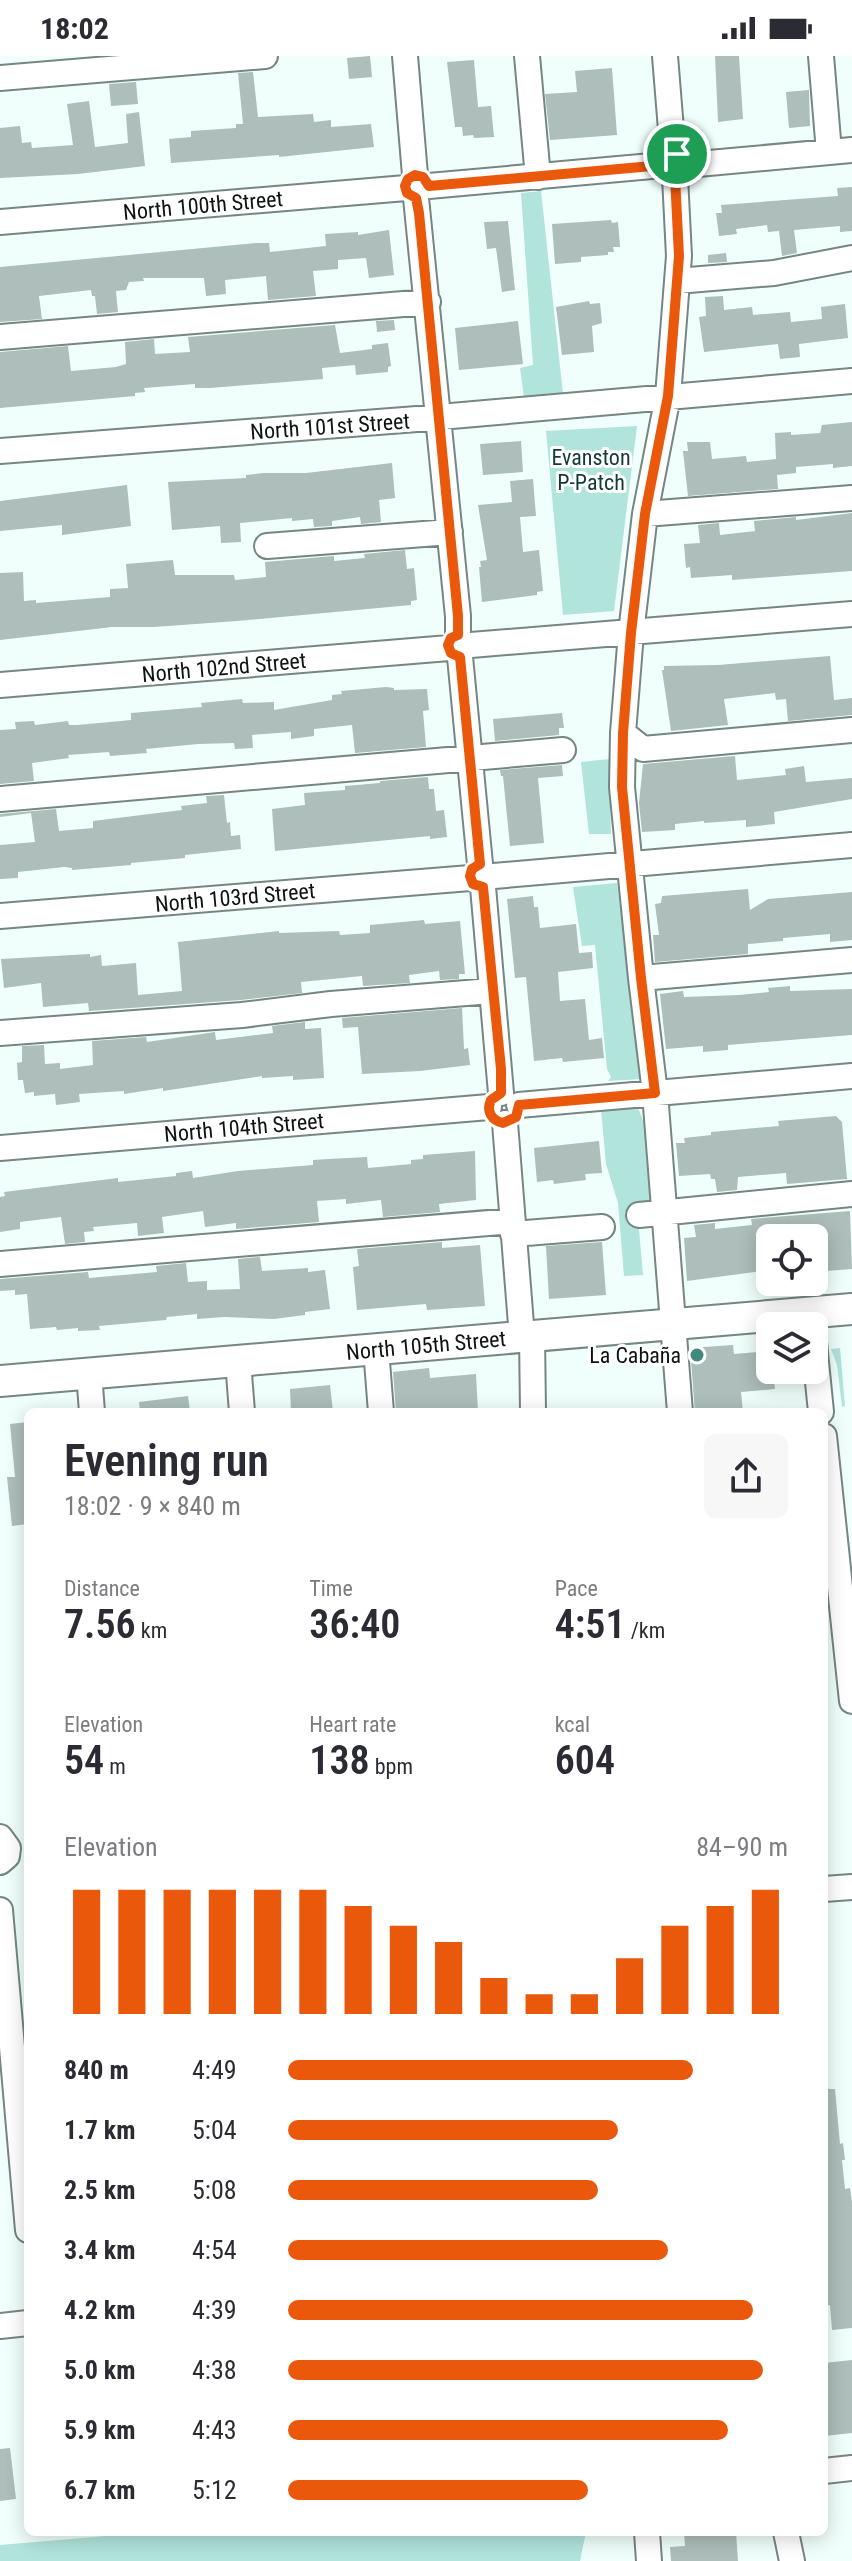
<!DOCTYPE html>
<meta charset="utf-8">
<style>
:root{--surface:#fff;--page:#f7f7f7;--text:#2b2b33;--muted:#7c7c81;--accent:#ea580c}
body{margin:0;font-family:"Roboto Condensed",sans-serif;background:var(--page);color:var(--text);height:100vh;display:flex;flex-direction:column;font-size:30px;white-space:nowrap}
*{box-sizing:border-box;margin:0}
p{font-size:26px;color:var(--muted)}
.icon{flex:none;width:44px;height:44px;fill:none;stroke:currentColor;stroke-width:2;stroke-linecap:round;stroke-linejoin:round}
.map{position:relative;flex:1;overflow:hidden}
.panel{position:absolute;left:24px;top:1352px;width:804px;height:1128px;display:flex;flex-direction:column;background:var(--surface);border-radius:12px;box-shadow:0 4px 20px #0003}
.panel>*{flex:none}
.tools{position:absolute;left:756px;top:1168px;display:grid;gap:16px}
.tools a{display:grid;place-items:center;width:72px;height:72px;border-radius:12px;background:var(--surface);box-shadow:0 4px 20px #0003;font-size:40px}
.pin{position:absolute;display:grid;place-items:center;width:68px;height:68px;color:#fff;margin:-34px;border:4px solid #fff;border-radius:50%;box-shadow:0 2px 8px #0007}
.round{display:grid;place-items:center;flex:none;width:84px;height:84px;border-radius:12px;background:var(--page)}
.overview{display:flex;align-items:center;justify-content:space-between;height:136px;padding:0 40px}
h1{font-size:44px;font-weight:600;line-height:60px}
.figures{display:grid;grid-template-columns:repeat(3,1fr);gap:12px;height:136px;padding:8px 40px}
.figures div{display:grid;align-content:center}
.figures b{font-size:40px;font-weight:600}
.figures small{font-size:22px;font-weight:400}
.figures p{font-size:22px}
.chart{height:224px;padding:16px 40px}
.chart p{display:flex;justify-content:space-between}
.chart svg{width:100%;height:144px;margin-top:8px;stroke:var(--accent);stroke-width:6}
ul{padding:0 40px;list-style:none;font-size:26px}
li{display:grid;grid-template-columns:128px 96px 1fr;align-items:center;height:60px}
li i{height:20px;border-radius:10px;background:var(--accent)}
.status{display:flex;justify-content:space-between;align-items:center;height:56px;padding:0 40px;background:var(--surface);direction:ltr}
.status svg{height:22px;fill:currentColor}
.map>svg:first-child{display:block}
</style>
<div class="status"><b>18:02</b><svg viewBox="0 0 49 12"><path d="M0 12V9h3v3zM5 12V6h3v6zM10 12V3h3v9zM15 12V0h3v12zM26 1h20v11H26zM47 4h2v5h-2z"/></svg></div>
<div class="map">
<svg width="852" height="2505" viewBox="0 0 852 2505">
<rect width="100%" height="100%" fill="#f0fffc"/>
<path fill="#b1e4db" d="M541,135l22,203 -39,3 -4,-29 13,-3 -12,-172z
M637,370l-23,185 -51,4 -17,-184z
M609,703l2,75h-22l-8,-72z
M617,827l25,196 -34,2 3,-4 -4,-8 -12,-124 -13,1 -9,-59z
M630,1049l9,5 5,13 10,83 -17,1 6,68 -19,1 -6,-73 -12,-39 -5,-55z
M840,1292l5,58 -3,1 -5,-42 -6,-16z
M153,2476h433l-6,29h-580v-16z"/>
<path fill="#adbebb" d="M370,0l2,21 -23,2 -2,-21z
M715,0h24l4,63 -25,3z
M474,4l4,47 13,-1 3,31 -20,1 -1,-3 -10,1 -1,-9h-7l-8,-65z
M612,12l5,67 -67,5 -5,-46 32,-2 -2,-21z
M253,16l5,45 55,-3 1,8 17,-2v7l40,-3 3,23 -95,10v-2l-108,8 -2,-24 22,-2v-6l45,-3v-4h7l-5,-51z
M136,26l2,22 -27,2 -2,-22z
M809,34l1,36 -21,2 -3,-36z
M89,45l6,46 33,-4 -2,-29 13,-2 6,54 -67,8 -78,4v-50l20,-2 2,17 9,-1 1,6 41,-3 -6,-41z
M852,131v44l-12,1v-6l-46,4 3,23 -15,3 -3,-25 -11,1 -1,-7 -31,4 1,5 -18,2 -3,-23h6l-1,-8 117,-9 -1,-8z
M611,164l1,3 6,-1 2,25h-7l1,5h-6v3l-27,2v5l-26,2 -3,-40z
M508,165l7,69 -13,2 -6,-44 -9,1 -3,-27z
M389,174l5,45 -25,3 -3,-20 -28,2v9l-25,2 3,25 -48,4 -2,-24 -41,4 1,14 -20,2 -2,-18h-61l1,3 -15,1 -3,8 -10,1 2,21 -21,2 -2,-18h-3l-1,-6 -52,6 3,23 -42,3v-55l257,-24h12l1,9 56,-6 -1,-12 33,-2v3z
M726,197l1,9 -19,1v-8z
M723,240l1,14 28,-3 1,8 37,-3 1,10 31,-3 -1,-12 24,-3 3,34 -49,6 1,13 -20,2 -2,-15 -74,8 -5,-35 7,-1 -1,-19z
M589,245l1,3 10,-1 2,20 -10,3 2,26 -32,3 -6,-48z
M394,264l1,10 -18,2 -1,-11z
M518,265l5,43 -64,6 -4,-42z
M335,269l5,28 32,-4v-4l16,-2 3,23 -3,1v5l-32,3 -1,-10 -33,3 1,11 -113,9h-15v-4l-51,4 1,4 -10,1v3l-135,12v-56l68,-6 3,25 45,-4 10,-3 -1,-22 29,-3 1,15 35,-2 -2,-15z
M852,366v44l-19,2v-4l-37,3v6l-19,2 1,14 -90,7 -5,-45h5l-1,-9h23l2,17 34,-3 1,6 29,-3 -1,-26 16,-1v3l29,-2 2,-8z
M521,385l2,31 -40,3 -3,-31z
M392,407l3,35 -16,2 2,22 -20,2 -1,-7 -28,4v5l-18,1 -1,-8 -21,2v-3l-52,5 1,19 -20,1 -1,-17 -48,4 -4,-48 78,-4v-3l18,-2h42z
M533,423l3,37 -16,1 3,35 16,-2 4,41 -6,1v3l-55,7 -3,-35h2l-1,-6 7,-1 -9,-55 34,-3 -2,-21z
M127,429l4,41 -69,9v-10l-62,6v-30z
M852,457v58l-120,9v-5l-41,3 -1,-11 -4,1 -2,-24 16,-1 -2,-18 21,-2 1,12 35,-4 -1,-10 42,-4v3z
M405,494l2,19 7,-1 3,32 -6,1v4l-174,16 -83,6h-42l-112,13v-67l23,-1 1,29 12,-1v3l74,-6v-8l18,-1 -2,-24 47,-4 2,15h59l1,5 31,-3 -1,-15 69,-6v5l31,-3 -1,-4z
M830,600l4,44 18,-2v17l-64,6 -2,-22 -10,1 -1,-7 -51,6 4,26 -57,6 -9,-61h2v-4l54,-1z
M386,631l8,1v2l33,-1 2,21 -6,1 3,36 -71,6 -3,-28 -38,4v7l-23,3v-7l-39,3 1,13 -18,1 -1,-6 -36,1 -52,5 1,4 -37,3 -1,-4 -41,3 1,3 -37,5 2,18 -34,3v-54l16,-1 -1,-7 19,-1 1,4 33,-4 1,4h8l44,-4 10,-1v-7l71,-6 -1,-4 41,-4 1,4 31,-1v8l58,-10v-5l10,-1 -1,-3z
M562,657l2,15h-5v7l-64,6 -2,-22z
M735,700l2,24 49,-5 -1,-6 19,-3 2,16 46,-4v21l-78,13 1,12 -29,3v-7l-42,3v-2l-29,3v6l-33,2 -3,-29 4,-39z
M562,709l1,11 -25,2 6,65 -34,3 -7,-70h-2l-1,-6z
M428,721l1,12h5l2,22 8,-1 3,27 -17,2v-3l-155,15 -3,-42 33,-4 -1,-12 41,-3v-4l35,-3v-2z
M224,739l3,28 3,-1 1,14 9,-1 1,14 -56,6v3l-54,5v2l-59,5v-2l-8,-1 -46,5v6l-18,1v-34l35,-3 -4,-29 -31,4v-3l56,-5 3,22 34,-3v-7l89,-11 -1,-4 26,-3 -1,-7z
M748,833l2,21 18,-11 84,-7v48l-22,2v-8l-47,4v3l-35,3v10l-93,8 -2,-27h6l-4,-31 6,-1 1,-7z
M533,840l1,11h4l2,21 36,-4 3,29 13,-1 1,16 -35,4 2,29 25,-2 4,41 13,-2 2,20 -41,4 -1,-4 -28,3 -8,-84 -11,1 -8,-79z
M424,864l1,4 35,-3 5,53h-6v5l-19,1 -1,-9 -30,4 1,8 -47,3 -1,-10 -61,6 1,11 -61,7 -152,11 -1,-8 -45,4 -2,-24 -37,5 -3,-29 89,-5v3l11,-2 1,11 34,-3 2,32 44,-4 -4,-49 101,-11v2l60,-2 1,4 30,-2v-8z
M790,930v5l62,-2v46l-124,10v5l-25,2v-6l-37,3 -6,-55 23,-3 1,6 55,-2 30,-3 -1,-4z
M462,952l2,41 4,-1 2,17 -50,6 -58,3 -4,-47 -15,1 -1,-10z
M305,966v7l16,-1 3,50 -31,2v-4l-31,2v-2l-99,15v-3l-39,6v-3l-45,3 1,8 -24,3 -1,-11 -21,2v-4l-9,1 -2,-13h-5l-1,-17 5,-1v-16l22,-1 1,19 15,-1v6l33,-4 -1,-24 54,-4 1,5 68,-10 1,8 57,-7 -1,-7z
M836,1060l6,6 5,57 -60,5 -1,-11 -48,4 -1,13 -20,2 -2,-13h-4l-1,-5 -31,2 -3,-33h9l-1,-5 27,-3v-3l68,-6 -1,-5z
M599,1085l3,32 -17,1 1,6 -32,4 -1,-4 -16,2 -3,-34z
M475,1095l1,49 -37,4 1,8 -57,5 -2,-17 -35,4v-5l-29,2 2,21 -83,7v-6l-31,4 -2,-16 -41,6 2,16 -26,3 -1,-13 -44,4 1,4 -10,1 1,10 -20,2 -4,-27 -41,5v7l-20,3v-35l5,-1 -1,-4 114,-14v4l58,-6v-3l16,-2 1,7 45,-7 75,-6v-5l15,-1 39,-2 1,11 43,-4v-4l12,-1v-4z
M850,1155l2,58 -26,2v-6l-12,1v-28h-44v32l-83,11 -3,-43 12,-1 -2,-12 21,-2v6l37,-4 -1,-6z
M442,1186v6l38,-3 5,61 -58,4 -1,-6 -69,6 -4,-43 6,-1 -2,-17z
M602,1186l4,53 -57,4 -3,-53z
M260,1201l2,14 46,-3v4l17,-2 5,39 -25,3v3l-31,4 -50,-2 -27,2v-5l-30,3 -1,3 -67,6 1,4 -22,1v-3l-21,2 -1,-3 -26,2 -3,-35 -12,1v-5l-15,1v-12l88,-7 1,6 68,-6 -1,-6 30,-3 2,19 19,-1v9l33,-1 -2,-30z
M733,1289l1,9 36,-3v19h3l2,19 -34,3 2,20h-48l-5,-64z
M429,1312l1,10 46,-4 2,38h-82l-3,-40z
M330,1329l3,27h-42l-1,-23z
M188,1340l2,16h-50l-1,-10z
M28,1366v102l-16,2 -5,-49h8l-5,-53z
M824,2033h11l5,55 3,-1 2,17h-3l3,29 5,-1 2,14v126l-20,2 -2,-25 -6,1v-30l4,-1 -4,-33z
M852,2304v73l-28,3v-31h3l-3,-42z
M10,2392l6,51 -16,2v-52z
M684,2476h52l2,29h-67l-1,-14 15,-1z"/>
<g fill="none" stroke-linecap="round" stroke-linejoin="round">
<g stroke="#758683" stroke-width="28">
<path id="minor" d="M405,0l10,119
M527,0l11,121
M665,0l8,98
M821,0l8,96
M0,22l265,-22
M687,109l165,-15
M675,121l4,79 -11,140 -23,118 -14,119 -8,100 -1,54 19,191 14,115 25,319
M429,130l234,-21
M416,142l42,418v19
M0,166l406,-34
M677,225l97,-8 78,-15
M0,281l428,-35
M0,395l417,-32 435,-38
M645,458l207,-16
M267,490l183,-14
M471,589l381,-31
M460,601l20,207
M0,629l449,-37
M623,677l20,16 209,-19
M0,743l563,-49
M494,820l358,-31
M483,831l18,206
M0,860l470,-38
M641,922l211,-18
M0,977l242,-18 89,-11 160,-13
M519,1049l333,-29
M505,1067l17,214
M0,1092l489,-41
M639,1159l213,-21
M513,1178l89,-7
M0,1208l512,-43
M532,1280l1,76
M814,1286l7,70
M376,1293l5,63
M238,1305l4,51
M89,1317l3,39
M824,1380l28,265
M0,1781l8,11 -1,8 -7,6
M824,1833l28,-2
M0,1854l28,320
M0,2270l28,-3
M824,2415l28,-3
M647,2476l2,29
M786,2476l6,29"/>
</g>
<g stroke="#758683" stroke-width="34">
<path id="major" d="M0,1325l852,-72"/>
</g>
<use href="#minor" stroke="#fff" stroke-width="24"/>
<use href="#major" stroke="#fff" stroke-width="30"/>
</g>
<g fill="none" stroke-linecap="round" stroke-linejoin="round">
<g stroke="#fff" stroke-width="16">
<path id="route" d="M677,98l7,4 3,7 -2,7 -10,5 4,79 -11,140 -23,118 -14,119 -8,100 -1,54 19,191 14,115 -136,12 -3,12 -13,6c-12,-3 -17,-12 -12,-23l10,-7v-24l-18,-182 -10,-3 -3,-8 2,-7 8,-5 -20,-207 -9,-4 -3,-8 3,-7 7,-3v-19l-39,-403 -3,-15 -9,-5 -2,-7 3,-7 7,-4 8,2 6,9 234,-21 6,-9z"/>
</g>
<use href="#route" stroke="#ea580c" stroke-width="10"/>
</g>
<circle fill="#43887e" stroke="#fff" stroke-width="3" cx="697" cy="1299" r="8"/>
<g text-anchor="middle" stroke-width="6" stroke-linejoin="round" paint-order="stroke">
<g font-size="22" fill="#0d1312" stroke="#fff">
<text transform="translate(203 149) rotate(-5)" y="8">North 100th Street</text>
<text transform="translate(330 370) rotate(-4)" y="8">North 101st Street</text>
<text transform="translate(224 611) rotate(-5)" y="8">North 102nd Street</text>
<text transform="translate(235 841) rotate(-5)" y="8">North 103rd Street</text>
<text transform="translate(244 1071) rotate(-5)" y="8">North 104th Street</text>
<text transform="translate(426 1289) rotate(-5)" y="8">North 105th Street</text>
</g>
<g font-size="22" fill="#123a34" stroke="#fff">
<text x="591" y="409">Evanston<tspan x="591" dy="25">P-Patch</tspan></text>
</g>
<g font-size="22" fill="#0d1312" stroke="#fff" text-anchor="end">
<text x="681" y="1307">La Cabaña</text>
</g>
</g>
</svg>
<div class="tools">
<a><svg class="icon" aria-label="locate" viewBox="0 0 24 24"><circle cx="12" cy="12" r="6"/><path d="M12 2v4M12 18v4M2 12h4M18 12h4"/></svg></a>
<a><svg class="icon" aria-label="layers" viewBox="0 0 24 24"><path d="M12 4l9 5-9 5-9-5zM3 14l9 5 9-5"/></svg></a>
</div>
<div class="pin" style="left:677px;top:98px;background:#1e9e55"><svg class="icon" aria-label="arrive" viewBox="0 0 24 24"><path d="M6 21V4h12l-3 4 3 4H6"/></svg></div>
<section class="panel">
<div class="overview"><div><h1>Evening run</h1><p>18:02 · 9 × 840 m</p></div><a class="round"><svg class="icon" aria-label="share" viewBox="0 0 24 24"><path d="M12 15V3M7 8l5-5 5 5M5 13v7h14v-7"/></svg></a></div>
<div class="figures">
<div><p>Distance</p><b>7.56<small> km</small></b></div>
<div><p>Time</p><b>36:40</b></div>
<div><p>Pace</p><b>4:51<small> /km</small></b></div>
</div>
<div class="figures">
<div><p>Elevation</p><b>54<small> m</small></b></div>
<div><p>Heart rate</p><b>138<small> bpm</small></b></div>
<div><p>kcal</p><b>604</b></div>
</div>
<div class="chart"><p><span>Elevation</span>84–90 m</p>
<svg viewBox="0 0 160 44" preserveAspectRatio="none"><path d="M5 44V6M15 44V6M25 44V6M35 44V6M45 44V6M55 44V6M65 44V11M75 44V17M85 44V22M95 44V33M105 44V38M115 44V38M125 44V27M135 44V17M145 44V11M155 44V6"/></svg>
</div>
<ul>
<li><b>840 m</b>4:49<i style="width:81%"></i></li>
<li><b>1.7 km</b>5:04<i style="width:66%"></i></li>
<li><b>2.5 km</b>5:08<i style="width:62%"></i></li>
<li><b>3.4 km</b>4:54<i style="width:76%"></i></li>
<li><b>4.2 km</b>4:39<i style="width:93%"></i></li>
<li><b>5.0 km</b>4:38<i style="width:95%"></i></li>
<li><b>5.9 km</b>4:43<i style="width:88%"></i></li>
<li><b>6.7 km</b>5:12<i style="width:60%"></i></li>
</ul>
</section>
</div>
